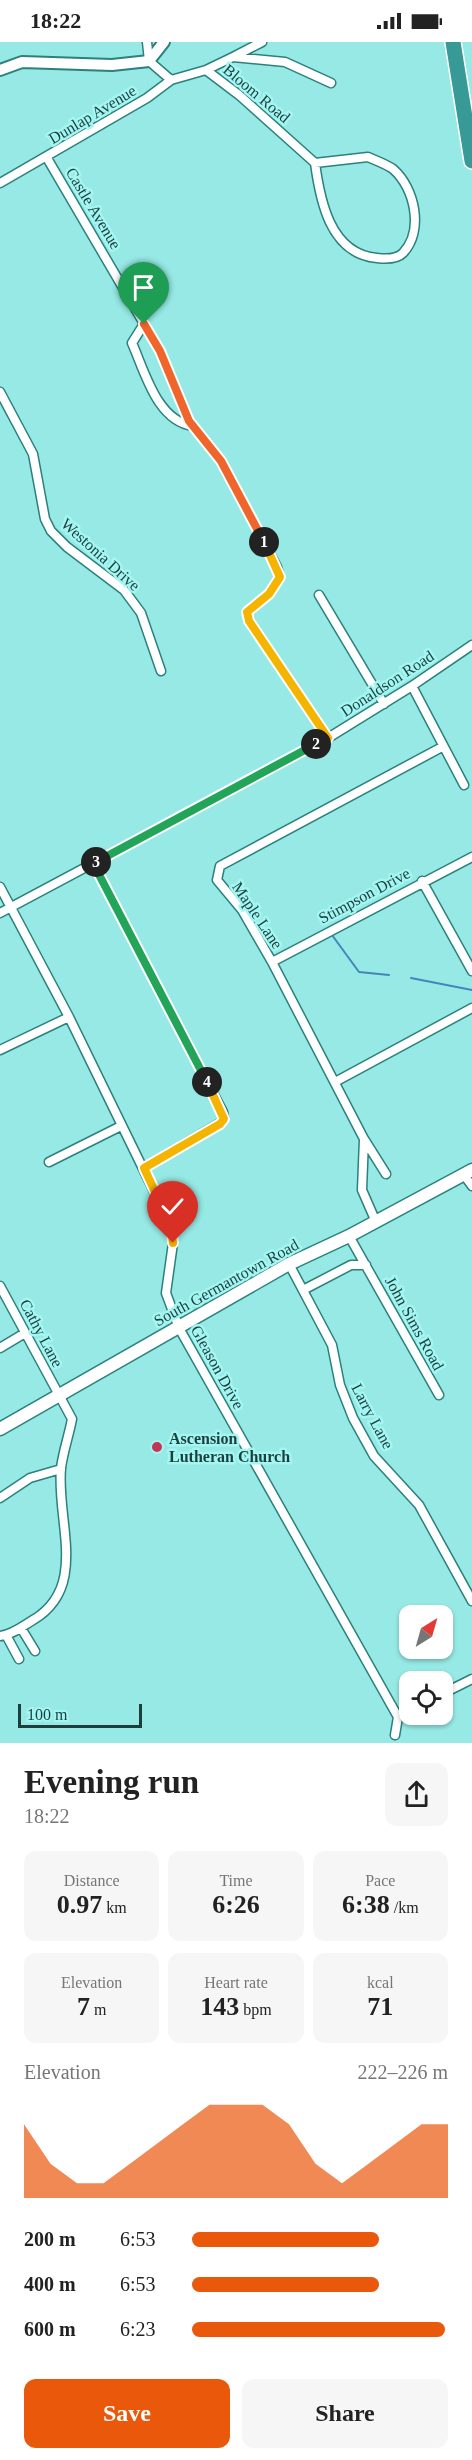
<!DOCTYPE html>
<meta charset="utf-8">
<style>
:root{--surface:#fff;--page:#f6f6f6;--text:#222;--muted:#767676;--accent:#ea580c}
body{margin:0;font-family:"Times New Roman",serif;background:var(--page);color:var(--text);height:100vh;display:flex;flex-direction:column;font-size:22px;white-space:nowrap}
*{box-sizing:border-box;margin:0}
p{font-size:20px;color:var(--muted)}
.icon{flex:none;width:33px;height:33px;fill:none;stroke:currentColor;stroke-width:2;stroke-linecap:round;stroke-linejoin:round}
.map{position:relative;height:1701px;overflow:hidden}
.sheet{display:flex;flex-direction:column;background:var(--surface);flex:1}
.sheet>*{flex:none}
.needle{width:39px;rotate:37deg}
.buttons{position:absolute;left:399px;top:1563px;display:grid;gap:12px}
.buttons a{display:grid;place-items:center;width:54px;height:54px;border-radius:12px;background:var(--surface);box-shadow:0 2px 4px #0004;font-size:30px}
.scale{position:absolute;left:18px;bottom:15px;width:124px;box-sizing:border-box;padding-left:6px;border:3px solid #1c3f3e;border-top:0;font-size:16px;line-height:21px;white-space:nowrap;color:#1c3f3e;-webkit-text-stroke:4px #a3f6f1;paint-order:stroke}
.pin{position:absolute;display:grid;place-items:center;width:51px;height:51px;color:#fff;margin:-62px -26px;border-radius:50% 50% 50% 0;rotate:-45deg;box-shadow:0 0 6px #0007}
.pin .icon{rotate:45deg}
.km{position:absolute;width:30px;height:30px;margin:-15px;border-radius:50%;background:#222;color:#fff;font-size:16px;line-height:30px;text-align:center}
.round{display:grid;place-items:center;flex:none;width:63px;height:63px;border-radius:12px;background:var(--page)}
.summary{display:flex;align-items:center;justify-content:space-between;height:102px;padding:0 24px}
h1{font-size:33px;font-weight:700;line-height:45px}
.figures{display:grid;grid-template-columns:repeat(3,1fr);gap:9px;height:102px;padding:6px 24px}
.figures div{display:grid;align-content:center;border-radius:12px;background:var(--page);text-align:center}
.figures b{font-size:26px;font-weight:700}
.figures small{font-size:16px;font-weight:400}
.figures p{font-size:16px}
.chart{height:168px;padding:12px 24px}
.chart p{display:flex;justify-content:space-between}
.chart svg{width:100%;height:108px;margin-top:6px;fill:var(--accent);opacity:.7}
.cta{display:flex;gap:12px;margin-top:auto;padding:12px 24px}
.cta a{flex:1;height:69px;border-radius:12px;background:var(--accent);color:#fff;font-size:24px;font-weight:700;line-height:69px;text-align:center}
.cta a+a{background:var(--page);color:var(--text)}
ul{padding:0 24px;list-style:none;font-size:20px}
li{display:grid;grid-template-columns:96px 72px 1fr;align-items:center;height:45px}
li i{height:15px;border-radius:8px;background:var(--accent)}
.status{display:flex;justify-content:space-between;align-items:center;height:42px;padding:0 30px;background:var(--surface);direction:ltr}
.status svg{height:16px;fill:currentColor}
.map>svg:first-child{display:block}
</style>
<div class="status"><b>18:22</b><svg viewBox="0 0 49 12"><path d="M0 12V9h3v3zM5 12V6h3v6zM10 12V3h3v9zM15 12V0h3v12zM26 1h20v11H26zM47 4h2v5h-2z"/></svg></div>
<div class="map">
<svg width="472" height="1701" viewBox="0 0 472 1701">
<rect width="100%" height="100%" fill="#96e9e4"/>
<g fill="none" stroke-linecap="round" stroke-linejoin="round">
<path stroke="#4684ba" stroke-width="2" d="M332,893l27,37 30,3
M411,936l61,12"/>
<g stroke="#2a817d" stroke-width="11">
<path id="minor" d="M233,15l29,-15
M206,28l27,-13 52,5 46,21
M171,38l35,-10 33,25 76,68
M368,115c9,4 18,7 25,12 22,19 31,62 10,84 -6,6 -18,6 -26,5 -47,-4 -57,-58 -62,-95z
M47,116l113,193 29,70 32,40 56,106 3,10 -11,17 -22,18 2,9 79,117
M0,141l147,-85 24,-18 -22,-19 -2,-19
M144,282l-12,19c13,29 25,78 61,83
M0,350l33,62 12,65 6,12 16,16 57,43 17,23 20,58
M319,553l65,109
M412,644l52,99
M93,821l130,249 1,6 -4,5 -76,45
M422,839l50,90
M0,845l69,130 102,209 2,17 -7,50 13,35 219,389
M0,871l328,-175 84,-52 60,-41
M272,920l200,-105
M0,1008l69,-33
M335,1040l137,-74
M364,1097l22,35
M49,1120l72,-36
M464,1133l8,11
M376,1180l-14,-32 2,-51 -92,-177 -30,-52 -25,-30 3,-14 222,-119
M349,1194l90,159
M289,1222l43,81 8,40 13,33 21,38 45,49 53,96
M0,1244l72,133c-3,16 -9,33 -11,49 -5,53 28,119 -28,152 -10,6 -21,15 -33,16
M303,1248l48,-25h15
M0,1306l25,-15
M0,1456l30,-20 31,-9
M21,1586l14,23
M6,1593l13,24
M442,1652l30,-15
M395,1693l3,-18 12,-6"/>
</g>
<g stroke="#2a817d" stroke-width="14">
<path id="tertiary" d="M0,28l22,-8 90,3 37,-4 15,-19"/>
</g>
<g stroke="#2a817d" stroke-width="15">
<path id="secondary" d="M0,1387l289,-165 60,-28 123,-66"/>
</g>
<g stroke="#fff" stroke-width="18">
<path id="motorway" d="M453,0l19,119"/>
</g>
<use href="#minor" stroke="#fff" stroke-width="8"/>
<use href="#tertiary" stroke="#fff" stroke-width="10"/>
<use href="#secondary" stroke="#fff" stroke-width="12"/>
<use href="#motorway" stroke="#389a96" stroke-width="15"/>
</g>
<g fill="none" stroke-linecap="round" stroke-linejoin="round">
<g stroke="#fff" stroke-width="12">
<path id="split-1" d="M144,282l16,27 29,70 32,40 43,81"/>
</g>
<g stroke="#fff" stroke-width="12">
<path id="split-2" d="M264,500l16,35 -11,17 -22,18 2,9 79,117 -12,6"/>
</g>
<g stroke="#fff" stroke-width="12">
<path id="split-3" d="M96,820l220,-118"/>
</g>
<g stroke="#fff" stroke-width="12">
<path id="split-4" d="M96,820l-3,1 114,219"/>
</g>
<g stroke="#fff" stroke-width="12">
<path id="split-5" d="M173,1201l-2,-17 -27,-58 76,-44 4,-5 -17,-37"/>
</g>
<use href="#split-1" stroke="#f0652b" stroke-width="8"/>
<use href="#split-2" stroke="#f5b400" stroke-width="8"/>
<use href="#split-3" stroke="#22a559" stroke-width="8"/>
<use href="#split-4" stroke="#22a559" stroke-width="8"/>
<use href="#split-5" stroke="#f5b400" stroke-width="8"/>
</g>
<circle fill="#c53558" stroke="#a3f6f1" stroke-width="2" cx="157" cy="1405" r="6"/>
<g text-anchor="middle" stroke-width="5" stroke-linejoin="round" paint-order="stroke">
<g font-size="16" fill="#1c3f3e" stroke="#a3f6f1">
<text transform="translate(257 51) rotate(40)" y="6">Bloom Road</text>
<text transform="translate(92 72) rotate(-31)" y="6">Dunlap Avenue</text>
<text transform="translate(94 166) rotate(59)" y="6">Castle Avenue</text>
<text transform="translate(101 512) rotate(42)" y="6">Westonia Drive</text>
<text transform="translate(387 641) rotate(-33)" y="6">Donaldson Road</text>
<text transform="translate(364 853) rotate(-28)" y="6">Stimpson Drive</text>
<text transform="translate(258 873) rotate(56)" y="6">Maple Lane</text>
<text transform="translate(226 1240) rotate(-29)" y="6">South Germantown Road</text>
<text transform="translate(415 1281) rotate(61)" y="6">John Sims Road</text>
<text transform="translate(42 1291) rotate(62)" y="6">Cathy Lane</text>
<text transform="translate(218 1325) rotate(61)" y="6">Gleason Drive</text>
<text transform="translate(373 1374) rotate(62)" y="6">Larry Lane</text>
</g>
<g font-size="16" font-weight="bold" fill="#1c3f3e" stroke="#a3f6f1" text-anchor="start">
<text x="169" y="1402">Ascension<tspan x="169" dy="18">Lutheran Church</tspan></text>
</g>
</g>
</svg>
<div class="buttons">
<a><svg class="needle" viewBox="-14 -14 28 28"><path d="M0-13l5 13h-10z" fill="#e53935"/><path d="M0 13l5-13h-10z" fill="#767676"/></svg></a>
<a><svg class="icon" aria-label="locate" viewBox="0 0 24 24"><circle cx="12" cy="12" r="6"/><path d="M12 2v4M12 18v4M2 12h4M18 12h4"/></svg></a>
</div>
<div class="scale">100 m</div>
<div class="pin" style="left:144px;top:282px;background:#1e9e55"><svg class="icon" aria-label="arrive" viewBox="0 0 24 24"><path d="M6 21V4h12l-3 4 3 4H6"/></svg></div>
<div class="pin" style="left:173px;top:1201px;background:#d93025"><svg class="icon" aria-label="check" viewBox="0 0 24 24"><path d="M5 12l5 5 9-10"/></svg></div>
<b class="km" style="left:264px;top:500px">1</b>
<b class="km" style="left:316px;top:702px">2</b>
<b class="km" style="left:96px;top:820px">3</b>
<b class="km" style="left:207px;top:1040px">4</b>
</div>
<section class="sheet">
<div class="summary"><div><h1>Evening run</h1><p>18:22</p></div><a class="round"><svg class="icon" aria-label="share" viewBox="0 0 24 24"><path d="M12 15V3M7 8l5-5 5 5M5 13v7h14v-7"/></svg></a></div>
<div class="figures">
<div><p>Distance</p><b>0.97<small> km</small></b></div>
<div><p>Time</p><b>6:26</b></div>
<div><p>Pace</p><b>6:38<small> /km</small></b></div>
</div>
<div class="figures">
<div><p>Elevation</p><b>7<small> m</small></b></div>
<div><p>Heart rate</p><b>143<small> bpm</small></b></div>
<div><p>kcal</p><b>71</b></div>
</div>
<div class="chart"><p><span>Elevation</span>222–226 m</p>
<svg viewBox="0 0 160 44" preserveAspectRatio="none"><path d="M0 44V14L10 30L20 38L30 38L40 30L50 22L60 14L70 6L80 6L90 6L100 14L110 30L120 38L130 30L140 22L150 14L160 14V44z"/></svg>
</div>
<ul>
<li><b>200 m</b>6:53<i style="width:73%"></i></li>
<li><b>400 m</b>6:53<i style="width:73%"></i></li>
<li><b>600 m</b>6:23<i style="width:99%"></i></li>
</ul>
<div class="cta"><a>Save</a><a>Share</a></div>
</section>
